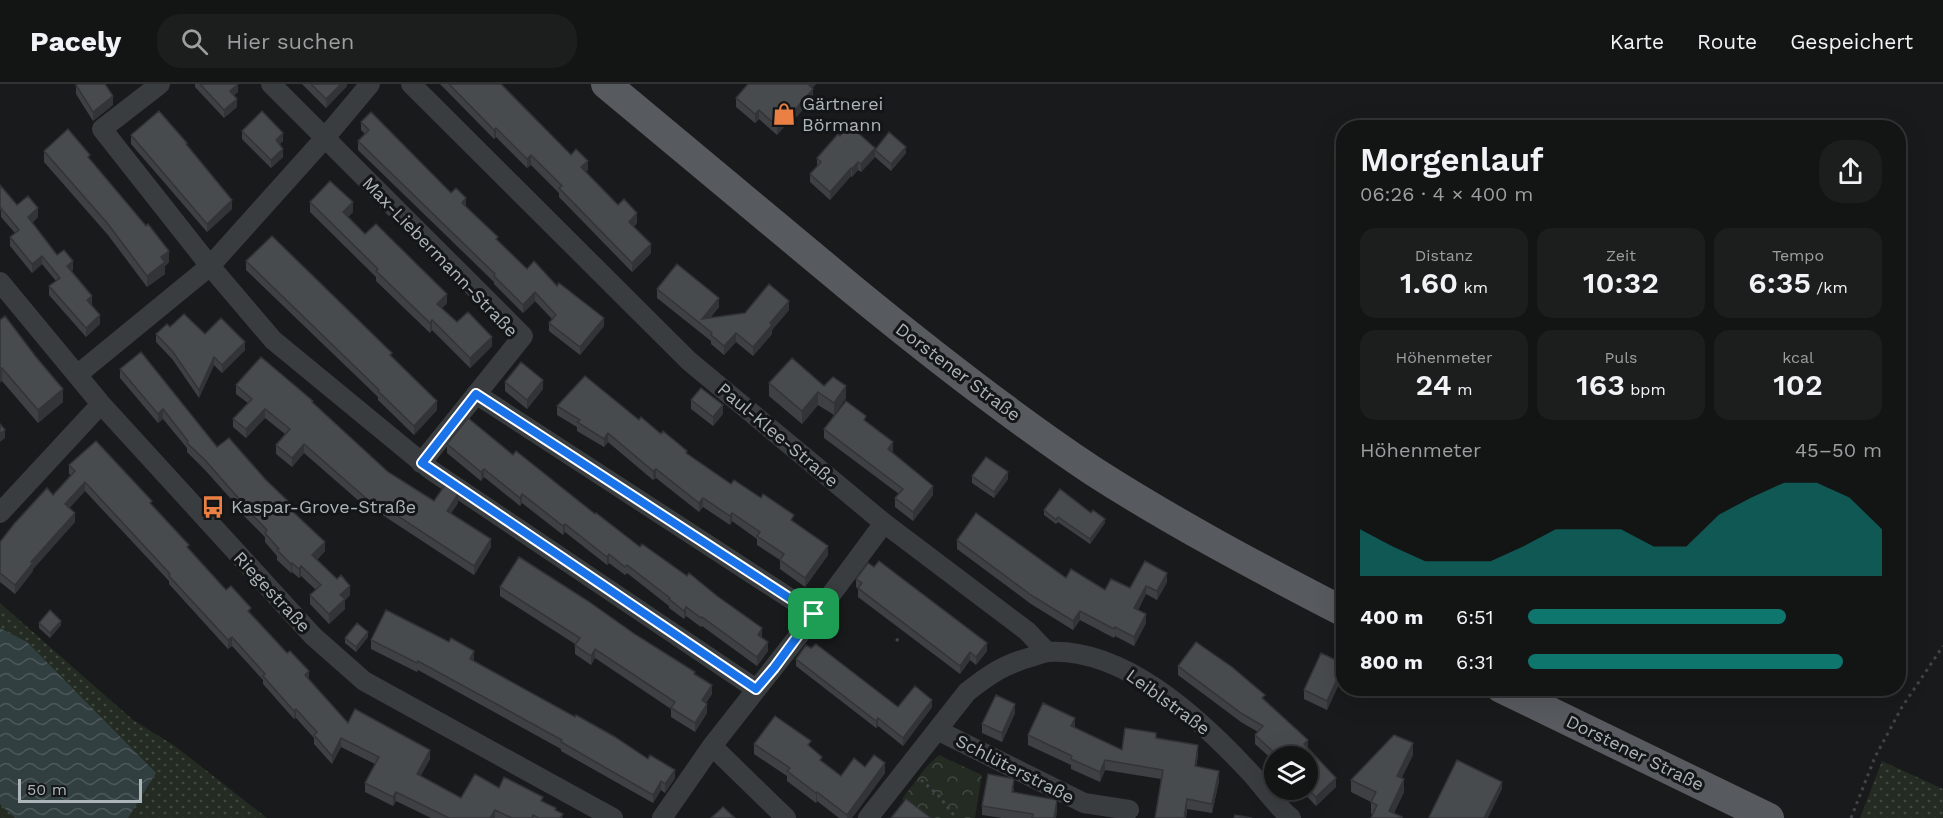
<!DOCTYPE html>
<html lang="de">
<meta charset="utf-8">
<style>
:root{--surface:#131414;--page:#1c1d1d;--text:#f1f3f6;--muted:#9d9ea0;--line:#323334;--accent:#0f766e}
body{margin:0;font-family:"Work Sans",sans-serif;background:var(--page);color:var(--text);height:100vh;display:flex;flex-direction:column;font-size:22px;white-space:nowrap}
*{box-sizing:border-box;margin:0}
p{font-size:20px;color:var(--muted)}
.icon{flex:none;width:33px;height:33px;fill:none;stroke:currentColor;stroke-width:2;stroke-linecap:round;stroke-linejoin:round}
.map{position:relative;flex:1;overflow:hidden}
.sheet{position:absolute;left:1336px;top:36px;width:570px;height:576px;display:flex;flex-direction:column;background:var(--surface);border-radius:24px;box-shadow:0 6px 24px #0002,0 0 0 2px var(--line)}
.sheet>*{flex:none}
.buttons{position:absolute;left:1264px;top:662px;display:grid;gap:12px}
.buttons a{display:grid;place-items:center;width:54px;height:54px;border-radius:50%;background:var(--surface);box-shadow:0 6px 24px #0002,0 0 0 2px var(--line);font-size:30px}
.scale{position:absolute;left:18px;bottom:15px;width:124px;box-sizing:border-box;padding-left:6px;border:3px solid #acb5ba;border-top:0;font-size:16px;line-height:21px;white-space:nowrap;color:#acb5ba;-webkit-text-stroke:4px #141516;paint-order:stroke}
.pin{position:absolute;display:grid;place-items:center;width:51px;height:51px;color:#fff;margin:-26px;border-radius:12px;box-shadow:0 3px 9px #0006}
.round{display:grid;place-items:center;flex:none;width:63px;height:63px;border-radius:24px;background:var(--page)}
.headline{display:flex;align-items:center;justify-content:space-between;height:102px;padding:0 24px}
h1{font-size:33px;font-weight:600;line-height:45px}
.metrics{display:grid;grid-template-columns:repeat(3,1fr);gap:9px;height:102px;padding:6px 24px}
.metrics div{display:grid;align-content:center;border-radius:15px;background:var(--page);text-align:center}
.metrics b{font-size:30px;font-weight:600}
.metrics small{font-size:16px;font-weight:400}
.metrics p{font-size:16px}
.chart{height:168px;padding:12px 24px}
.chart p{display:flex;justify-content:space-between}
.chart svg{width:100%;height:108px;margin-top:6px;fill:var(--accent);opacity:.7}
ul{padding:0 24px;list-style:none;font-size:20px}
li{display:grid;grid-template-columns:96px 72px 1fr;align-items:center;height:45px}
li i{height:15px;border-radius:8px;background:var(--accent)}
header{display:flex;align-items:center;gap:36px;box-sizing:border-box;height:84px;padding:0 30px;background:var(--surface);border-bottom:2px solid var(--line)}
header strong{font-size:28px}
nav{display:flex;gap:33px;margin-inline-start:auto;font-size:21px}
.search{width:420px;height:54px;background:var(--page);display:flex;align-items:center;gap:15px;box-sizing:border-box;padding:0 21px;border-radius:24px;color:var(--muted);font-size:22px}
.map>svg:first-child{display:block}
</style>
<header>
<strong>Pacely</strong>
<div class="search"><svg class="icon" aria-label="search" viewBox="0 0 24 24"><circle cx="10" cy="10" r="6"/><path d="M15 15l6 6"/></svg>Hier suchen</div>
<nav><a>Karte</a><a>Route</a><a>Gespeichert</a></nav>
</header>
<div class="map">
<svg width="1943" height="734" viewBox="0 0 1943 734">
<defs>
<pattern id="grass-dots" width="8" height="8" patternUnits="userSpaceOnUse" patternTransform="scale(1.5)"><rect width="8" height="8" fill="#242b23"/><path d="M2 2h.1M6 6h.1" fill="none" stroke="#414841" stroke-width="1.8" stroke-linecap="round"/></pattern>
<pattern id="park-crowns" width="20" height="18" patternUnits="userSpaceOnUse" patternTransform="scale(1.5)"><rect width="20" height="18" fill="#242b23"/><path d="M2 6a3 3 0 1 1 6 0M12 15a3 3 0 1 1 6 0" fill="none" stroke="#414841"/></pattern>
<pattern id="water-waves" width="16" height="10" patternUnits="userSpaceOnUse" patternTransform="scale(1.5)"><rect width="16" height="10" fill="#323f41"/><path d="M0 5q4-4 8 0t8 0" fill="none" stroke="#4d585a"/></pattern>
</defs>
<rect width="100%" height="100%" fill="#191a1b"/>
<path fill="url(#grass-dots)" d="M0,519l133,117 42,26 92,72h-267z
M1882,677l61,28v29h-83z"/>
<path fill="url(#park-crowns)" d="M939,671l43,20 -7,43h-53l-20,-19 25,-33z"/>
<path fill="url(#water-waves)" d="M0,544l27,14 129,131 -28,45h-113l-15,-14z"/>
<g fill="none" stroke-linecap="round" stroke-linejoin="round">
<path stroke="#414447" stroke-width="3" stroke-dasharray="3 4.5" stroke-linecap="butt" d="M896,555l4,3
M921,696l18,16 17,22
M1851,734l24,-61 27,-50 41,-61"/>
<path stroke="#3a3d40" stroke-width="20" d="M160,0l-58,45 108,137 63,74 158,130 325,219
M271,0l252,252 -102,127
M411,0l278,277 195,162 -51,69 -121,154 -50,72
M0,198l101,122 212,232 51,45 249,137
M77,291l133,-109 114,-127 46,-55
M476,310l338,220
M0,429l101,-109
M884,439l143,108 20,21
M937,646l147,73 45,7
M712,662l74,72
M868,734l99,-126c23,-18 36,-27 64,-35 6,-2 12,-4 18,-5 74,-4 148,64 196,115 16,16 28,36 46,51"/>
<path stroke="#575b5f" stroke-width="30" d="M606,0c82,68 164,137 246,205 78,64 157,126 241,182 81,52 166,97 251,141
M1501,604l268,130"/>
</g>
<path fill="#3e4043" d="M195,0h43v8l-4,3 3,12 -13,11 -29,-31z
M302,0h45v2l-21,22z
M440,0h61l70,71 17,15 -3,2 33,33 19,18 -4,4 18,26 -19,19 -73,-75v-4l-28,-28 -4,3 -31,-31 -2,2z
M816,0l-4,4 1,10 -22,25 -2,-2 -12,14 -18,-16 -4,4 -19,-16v-9z
M76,1l37,20 -20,16 -17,-27z
M361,38l90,71 15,14 32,34 29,28 30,17 47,40 -24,29 -31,-24v-8l3,-4 -17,-18 -12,12 -29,-29v-2l-136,-132v-9l7,-7 -4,-4z
M242,47l41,10 -4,3 4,13 -12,11 -29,-29z
M131,51l56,10 45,64 -25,23 -76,-88z
M875,66l31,3 -15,18 -16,-14 -14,15 -3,-2 -6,7 -1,-1 -21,24 -20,-18v-8l7,-8v-8z
M44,67l46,9 79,102 -4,4v8l-18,13 -39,-52 -64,-73z
M0,101l17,20 21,12 -6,6 25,32 16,15 -2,1 21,34 8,19 -14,13 -37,-42v-9l7,-5 -14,-17 -10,9 -22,-27v-9l5,-4 -14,-16z
M310,118l43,10 -5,5 17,17 82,69 -5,5 15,14 35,24 -22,22 -38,-38 -2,3 -54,-52v-4l-66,-65z
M246,177l146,96 45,53 -23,25 -36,-35v-3l-132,-127z
M657,205l62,18 -9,11 79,-8 -17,20v4l-19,22 -17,-14 -12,13 -13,-11v-3l-54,-43z
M0,236l63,82 -25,21 -36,-42 -2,1z
M156,250h49l40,16 -23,23 -8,-8 -15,33 -26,-38 -17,-18z
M120,285l97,78 76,65 32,39 -8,9 33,35 -5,5v9l-16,15 -19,-20v-9l6,-5 -15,-14 -2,2 -7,-6 -1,1 -14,-13v-4l-12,-14v-5l-25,-25v-3l-35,-39 -18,-18v-4l-24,-29 -5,4 -38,-45z
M505,298l38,7 -16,20 -22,-18z
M769,299l55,3 22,12 -11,16 31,8 27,29 -1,2 41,42 -20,26 -18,-14v-9l4,-4 -75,-56v-9l10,-14 -16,-10 -16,19 -33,-28z
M236,301l77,18 75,69 46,29 24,2 -7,10 40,34 -17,28 -96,-63 -3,3 -71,-62 -12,14 -16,-13v-9l9,-11 -20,-16 -19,20 -13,-11v-8l15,-16 -12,-9z
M691,316l32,14 -10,12 -22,-17z
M557,322l82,14 22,14 26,20 44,30 63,38 34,33 -23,32 -25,-18v-9l-23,-15v-6l-25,-18 -2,4 -27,-18 -4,5 -43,-34 -3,2 -45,-38 -4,5 -27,-16v-4l-20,-12z
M447,360l66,11 249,182v1l6,13 -11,15 -55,-40 -1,1 -15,-11 -2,3 -15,-11v-2l-42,-33 -2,2 -16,-12 -2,2 -42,-33 -2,3 -41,-32 -2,3 -36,-29 -3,4 -34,-28z
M69,381l83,40 37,44 37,41 25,24 97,109 82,36 -10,17 41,22 38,-10 44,13 13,10 7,7h-132l-35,-17 -3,5 -28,-14v-9l10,-19 -34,-17 -9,17 -18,-20v-6l-18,-20 -2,1 -31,-35v-4l-31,-34 -4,3 -59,-65v-3l-84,-90 -16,17 6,14 -42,47v2l-18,23 -15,-12v-40l53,-47 18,-20 -2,-1z
M972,392l36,3 -14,19 -22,-15z
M1044,426l61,13 -15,21 -32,-22 -2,2 -12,-9z
M957,456l109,38 39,12 25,-2 37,-6 -10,18 -11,-6 -8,16 8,13 -12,23 -19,-10 -1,2 -34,-18 -7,10 -42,-26 -74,-55z
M856,495l131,72 -11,14 -6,-5 -10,14 -102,-77v-8l-2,-2z
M500,503l136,48 59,40 17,19 -6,9 1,10 -12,19 -24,-15v-8l-76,-51 -4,7 -16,-11v-10l-75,-48z
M39,539l22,2 -11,13 -11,-10z
M368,553l-12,15 -11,-9v-5z
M371,556l103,20v1l201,117 -10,15 -4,-3 -8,13 -92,-52v-2l-143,-79 -1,2 -46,-23z
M796,575l102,48h34l-29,39 -25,-20 -2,2 -80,-62z
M1344,580v9l-17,37 -23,-11v-9z
M1178,582l87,34 43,48 28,39 -20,19 -16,-17h8v-33h-33v6l-20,-18v-9l3,-3 -17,-10 -63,-47z
M1015,629l-13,29 -20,-9v-9z
M1075,644l47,22 34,-12 42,17 -2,12 23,14 -7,32 -25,-4 -1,9h-31l6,-39 -56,-9 -5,12 -29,-13v-4l-43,-20v-10z
M754,660l57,4 11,14 19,14 24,-9 20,6 -33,45h-13l-22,-17 -1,2 -29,-22v-5l-33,-22z
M1413,671l-12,23 3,14 -10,21 -23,1v-12l-20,-10v-12z
M1014,704l-1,5 44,16 -1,9h-54l-20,-3v-9z"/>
<path fill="#323437" d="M238,0v8l-8,7v-8z
M341,0h6v2l-21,22v-9z
M808,0h8l-8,9z
M813,5v9l-22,25v-9z
M113,12v9l-20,16v-9z
M237,15v8l-13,11v-8z
M759,26v9l-4,4v-9z
M789,28v9l-12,14v-9z
M496,44v9l-2,2v-9z
M283,49v8l-7,7v-8z
M906,63v6l-15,18v-7z
M875,64v9l-14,15v-8z
M283,65v8l-12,11v-8z
M531,71v10l-4,3v-9z
M588,77v9l-7,7v-10z
M858,78v8l-6,7v-8z
M851,84v8l-21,24v-8z
M466,114v9l-4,-4z
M232,116v9l-25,23v-8z
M353,118v10l-10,10v-10z
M38,124v9l-10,9v-9z
M637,129v10l-8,8v-9z
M651,160v9l-19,19v-9z
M169,167v11l-4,4v8l-18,13v-11l14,-19z
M42,172v8l-10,9v-9z
M73,177v9l-6,5v-9z
M535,208v9l-12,12v-8z
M447,210v9l-10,10v-9z
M92,212v9l-5,4v-9z
M719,214v9l-15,19 -2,-7z
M789,217v9l-17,20v4l-19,22v-9l17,-24z
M100,231v9l-14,13v-9z
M604,234v8l-24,29v-8z
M432,236v10l-2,3v-10z
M736,249v9l-12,13v-9z
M492,253v9l-22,22v-10z
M245,258v8l-23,23v-8z
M214,273v8l-15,33v-8z
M2,284v13l-2,1v-13z
M543,296v9l-16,20v-9z
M846,302v12l-12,17v-12z
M63,305v13l-25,21v-13z
M818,308v13l-16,19v-13z
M437,317v9l-23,25v-9z
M723,321v9l-10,12v-9z
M163,325v10l-5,4v-9z
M265,325v9l-19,20v-9z
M5,346v8l-5,4v-8z
M608,349v9l-4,5v-8z
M893,358v9l-5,7v-9z
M304,360v9l-12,14v-9z
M484,385v8l-3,4v-9z
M656,385v9l-3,2v-9z
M1008,388v7l-14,19v-6z
M85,398v9l-20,22v-9z
M933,402v9l-20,26v-9z
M458,410v9l-11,17v-9z
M522,410v9l-2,3v-8z
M703,414v9l-4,5v-9z
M378,419v9l-3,3v-9z
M75,429v9l-42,47v2l-18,23v-9l16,-23z
M732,429v8l-2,4v-9z
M1105,435v4l-15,21v-5z
M565,440v8l-2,3v-9z
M491,455v8l-17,28v-9z
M325,458v9l-13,13v-9z
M828,462v9l-23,32v-9z
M609,470v9l-2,2v-8z
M292,479v9l-1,1v-9z
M301,482v10l-2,2v-9z
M1167,489v9l-10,18v-9z
M350,502v9l-5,5v9l-16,15v-10l11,-19z
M1146,502v8l-12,22v-8z
M686,523v9l-2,3v-8z
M1080,527v9l-7,10v-9z
M1146,530v9l-12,23v-9z
M61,537v4l-11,13v-5z
M762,544v9l-4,6v-8z
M368,548v5l-12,15v-5z
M232,553v9l-4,3v-9z
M768,558v9l-11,15v-9z
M987,559v8l-11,14v-8z
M595,565v9l-4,7v-9z
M474,567v9l-4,8v-9z
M970,568v8l-10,14v-8z
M1344,580v9l-17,37v-9z
M309,587v9l-4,-5z
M712,601v9l-10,15v-9z
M932,616v7l-29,39v-8z
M707,620v9l-12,19v-9z
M1015,620v9l-13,29v-9z
M296,625v9l-2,1v-8z
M878,634v8l-2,2v-7z
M1075,634v10l-4,-2z
M341,654v9l-9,17v-8z
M1308,656v9l-4,-5z
M1413,659v12l-16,33v-12z
M1198,661v10l-3,21v-10z
M430,666v9l-13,24v-9z
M1105,676v10l-5,12v-10z
M885,679v10l-33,45h-5v-3z
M675,686v8l-10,15v-9z
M1219,687v10l-7,32v-9z
M1336,694v9l-20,19v-9z
M1404,695v13l-13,26 -2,-7z
M661,697v9l-8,13v-8z
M1502,698v7l-14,29h-4z
M396,708v9l-3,5v-9z
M817,708v9l-1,2v-10z
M1187,715v10l-1,9h-2z
M1057,716v9l-1,9h-2z
M495,726v8h-5z"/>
<path fill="#484b4e" stroke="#323437" stroke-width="1.5" d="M78,0h27l8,12 -20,16 -17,-27z
M200,0h38l-8,7 7,8 -13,11z
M311,0h30l-15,15z
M449,0h52l70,71 5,-6 12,12 -7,6 37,38 6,-6 13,14 -8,9 22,22 -19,19 -73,-75 3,-2 -31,-31 -4,4 -31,-31 -2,2z
M748,0h60l5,5 -22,25 -2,-2 -12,14 -18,-16 -4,4 -19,-16z
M159,27l28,32 -1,1 46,56 -25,24 -76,-89z
M262,27l21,22 -7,7 7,9 -12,11 -29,-29z
M371,28l80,81 5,-5 10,10 -4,5 36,34 -2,2 31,30 7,-8 23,25 2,-3 45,35 -24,29 -31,-24 7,-8 -21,-23 -12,13 -29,-29 1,-2 -137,-133 11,-11 -8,-8z
M849,41l26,23 -14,16 -3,-2 -6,7 -1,-1 -21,24 -20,-18 11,-12 -4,-4 21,-24 2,2z
M68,45l22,26 -2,2 58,69 2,-2 21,27 -8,6 4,5 -18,14 -39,-52 -64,-73z
M889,48l17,15 -15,17 -16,-14z
M330,97l23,21 -10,10 22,22 11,-10 71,70 -10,10 20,18 11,-10 24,25 -22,21 -38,-38 -2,3 -54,-52 2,-2 -68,-67z
M0,101l17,20 11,-9 10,12 -10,9 29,38 7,-5 9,11 -6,5 25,30 -5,4 13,15 -14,13 -37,-42 11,-8 -18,-22 -10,8 -22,-27 9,-7 -18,-22 -1,1z
M272,152l120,117 -2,2 47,46 -23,25 -36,-35 1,-1 -133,-129z
M677,180l42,34 -17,21 43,-6 24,-29 20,17 -19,22 2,2 -19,22 -17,-14 -12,13 -13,-11 1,-2 -55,-44z
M184,230l21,20 16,-16 24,24 -23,23 -8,-8 -15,33 -26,-38 -17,-18 11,-10 3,3z
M5,232l31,41 27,32 -25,21 -36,-42h-2v-48z
M141,268l76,95 12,-9 36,41 28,27 -3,3 35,33 -13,13 25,24 4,-4 9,11 -10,9 5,4 -16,15 -19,-19 11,-10 -20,-19 -2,3 -7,-6 -1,1 -14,-14 2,-1 -14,-16 2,-3 -27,-28 1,-1 -36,-41 -18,-17 1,-2 -25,-32 -5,5 -38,-45z
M261,273l52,44 -1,1 76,70 46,29 11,-16 13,9 -11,17 44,28 -17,27 -96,-63 -3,3 -71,-62 -12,14 -16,-13 14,-16 -25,-20 -19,20 -13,-10 19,-20 -16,-14z
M792,274l32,28 9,-9 13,9 -12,17 -16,-11 -16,19 -33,-28z
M521,278l22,18 -16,20 -22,-18z
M585,292l54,44 2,-3 20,17 2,-3 24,20 -1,2 45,31 3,-4 27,18 2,-4 31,21 -3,5 37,26 -23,32 -25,-18 4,-6 -27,-18 3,-4 -28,-19 -2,3 -27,-18 -4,5 -43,-34 -3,2 -45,-38 -4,6 -27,-17 3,-2 -23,-14z
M701,304l22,17 -10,12 -22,-17z
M846,317l20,15 -2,4 29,22 -5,7 45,37 -20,26 -18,-14 8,-9 -79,-60z
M468,334l45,37 3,-4 79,63 1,-1 44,34 2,-3 45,32 2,-3 28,23 45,32 -4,7 10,7 -11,15 -55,-40 -1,1 -15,-11 -2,4 -15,-12 1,-1 -43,-33 -2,2 -16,-13 -2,3 -42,-33 -2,2 -41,-32 -2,4 -36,-29 -3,3 -34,-28z
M0,340l5,6 -5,4z
M96,357l56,60 -2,2 39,42 -2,2 39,43 5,-4 20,22 -3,3 39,42 3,-2 19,20 -4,4 43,48 7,-14 75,41 -13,24 44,24 14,-24 24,14 5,-11 39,20 -2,4 15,7 -1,2 8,4 -3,4h-21l-6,-3 -1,3h-20l-17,-8 -5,8h-41l-53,-26 -3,5 -28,-14 14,-26 -38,-19 -9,18 -18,-21 3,-3 -21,-23 -2,2 -31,-35 2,-2 -33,-37 -4,3 -59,-64 1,-2 -85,-92 -20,22 10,9 -44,49 2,1 -18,22 -15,-12v-31l14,-18 33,-36 6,7 22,-24 -6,-6z
M986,373l22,15 -14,20 -22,-16z
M1060,405l31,24 2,-3 12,9 -15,20 -32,-22 -2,3 -12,-10z
M976,429l90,65 5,-9 34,21 6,-11 19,9 15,-27 22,12 -10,18 -11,-5 -12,22 12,6 -12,23 -19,-10 -1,2 -34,-18 -7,10 -42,-26 -74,-55z
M519,473l69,44 48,34 59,37 -1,2 18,11 -10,15 5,4 -12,19 -24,-15 4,-6 -80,-53 -4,7 -16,-11 5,-7 -80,-51z
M879,477l108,82 -11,14 -6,-5 -10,14 -102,-78 4,-5 -6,-4 12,-16 6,4z
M50,526l11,11 -11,12 -11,-10z
M386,526l63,32 2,-4 23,13 -4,8 105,58 1,-2 39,22 33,22 2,-4 25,15 -10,14 -4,-3 -8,14 -92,-53 1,-2 -144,-79 -1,2 -46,-23z
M357,539l11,9 -12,15 -11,-9z
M1196,558l36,25 33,28 -3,3 46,42 -4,4 32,34 -20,19 -8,-8v-33h-30l-23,-21 8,-9 -22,-13 -63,-47z
M816,560l82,63 17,-21 17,14 -29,38 -25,-20 -2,3 -80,-62 10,-14 5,3z
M1321,569l23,11 -17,37 -23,-11z
M996,611l19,9 -13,29 -20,-9z
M1043,619l32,15 -4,8 51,24 3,-22 31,5v5l42,7 -3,21 24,5 -7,33 -25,-5 -3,19h-29l8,-48 -58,-10 -5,12 -29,-13 1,-3 -44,-21z
M775,632l36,25 -3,4 14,12 -2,3 21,16 13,-18 11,9 9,-12 11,8 -38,52 -30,-23 -1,1 -29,-22 3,-3 -36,-24z
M1394,651l19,8 -16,33 7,3 -15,32 13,6v1h-31l6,-13 -6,-3 5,-10 -25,-12z
M1457,676l45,22 -18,36h-54l-1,-1z
M988,690l26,5 -2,13 45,8 -3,18h-22l1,-4 -51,-8z
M906,715l25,19h-40z
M723,723l12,11h-24z
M1235,731l17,3h-18z"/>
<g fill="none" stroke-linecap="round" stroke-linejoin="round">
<g stroke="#fff" stroke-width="12">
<path id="route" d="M476,310l338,220 -40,54 -18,21 -334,-226z"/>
</g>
<use href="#route" stroke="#1a73e8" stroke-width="8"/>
</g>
<defs>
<g id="shop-bare" transform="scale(1.8)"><path d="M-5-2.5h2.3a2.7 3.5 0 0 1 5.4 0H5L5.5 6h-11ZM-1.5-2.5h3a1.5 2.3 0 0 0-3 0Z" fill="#ea8043" stroke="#141516" stroke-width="2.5" paint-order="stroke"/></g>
<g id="bus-bare" transform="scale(1.8)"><path d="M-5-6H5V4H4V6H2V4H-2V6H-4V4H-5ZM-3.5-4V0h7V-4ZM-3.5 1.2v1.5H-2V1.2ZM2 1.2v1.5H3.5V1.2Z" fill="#ea8043" stroke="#141516" stroke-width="2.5" paint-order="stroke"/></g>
</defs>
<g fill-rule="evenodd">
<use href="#shop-bare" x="784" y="30"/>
<use href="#bus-bare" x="213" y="423"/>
</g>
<g text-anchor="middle" stroke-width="6" stroke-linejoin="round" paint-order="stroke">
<g font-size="18" fill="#acb5ba" stroke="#141516" text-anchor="start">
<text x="802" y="26">Gärtnerei<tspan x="802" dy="21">Börmann</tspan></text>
<text x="231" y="429">Kaspar-Grove-Straße</text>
</g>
<g font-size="18" fill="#acb5ba" stroke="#141516">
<text transform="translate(440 173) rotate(46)" y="6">Max-Liebermann-Straße</text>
<text transform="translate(958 288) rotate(37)" y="6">Dorstener Straße</text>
<text transform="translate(778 351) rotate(40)" y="6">Paul-Klee-Straße</text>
<text transform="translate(272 508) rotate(47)" y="6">Riegestraße</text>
<text transform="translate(1168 618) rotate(36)" y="6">Leiblstraße</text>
<text transform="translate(1635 669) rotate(26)" y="6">Dorstener Straße</text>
<text transform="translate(1015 685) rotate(27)" y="6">Schlüterstraße</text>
</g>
</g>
</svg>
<div class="buttons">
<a><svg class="icon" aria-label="layers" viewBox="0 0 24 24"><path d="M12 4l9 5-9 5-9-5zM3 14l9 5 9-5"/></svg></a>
</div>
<div class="scale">50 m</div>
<div class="pin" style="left:814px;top:530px;background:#1e9e55"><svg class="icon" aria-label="arrive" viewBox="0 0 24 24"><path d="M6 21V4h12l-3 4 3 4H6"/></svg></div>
<section class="sheet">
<div class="headline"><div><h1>Morgenlauf</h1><p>06:26 · 4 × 400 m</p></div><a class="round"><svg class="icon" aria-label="share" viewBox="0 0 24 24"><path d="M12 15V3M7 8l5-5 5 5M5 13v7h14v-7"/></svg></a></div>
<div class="metrics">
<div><p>Distanz</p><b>1.60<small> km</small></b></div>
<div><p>Zeit</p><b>10:32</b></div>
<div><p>Tempo</p><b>6:35<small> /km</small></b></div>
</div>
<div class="metrics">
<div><p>Höhenmeter</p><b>24<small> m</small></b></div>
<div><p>Puls</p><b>163<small> bpm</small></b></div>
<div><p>kcal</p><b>102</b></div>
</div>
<div class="chart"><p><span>Höhenmeter</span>45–50 m</p>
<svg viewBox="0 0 160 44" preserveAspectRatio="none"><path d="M0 44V25L10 32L20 38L30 38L40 38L50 32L60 25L70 25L80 25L90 32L100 32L110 19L120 12L130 6L140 6L150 12L160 25V44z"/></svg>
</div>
<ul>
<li><b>400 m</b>6:51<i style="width:73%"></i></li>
<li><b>800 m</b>6:31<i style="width:89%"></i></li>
</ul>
</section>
</div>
